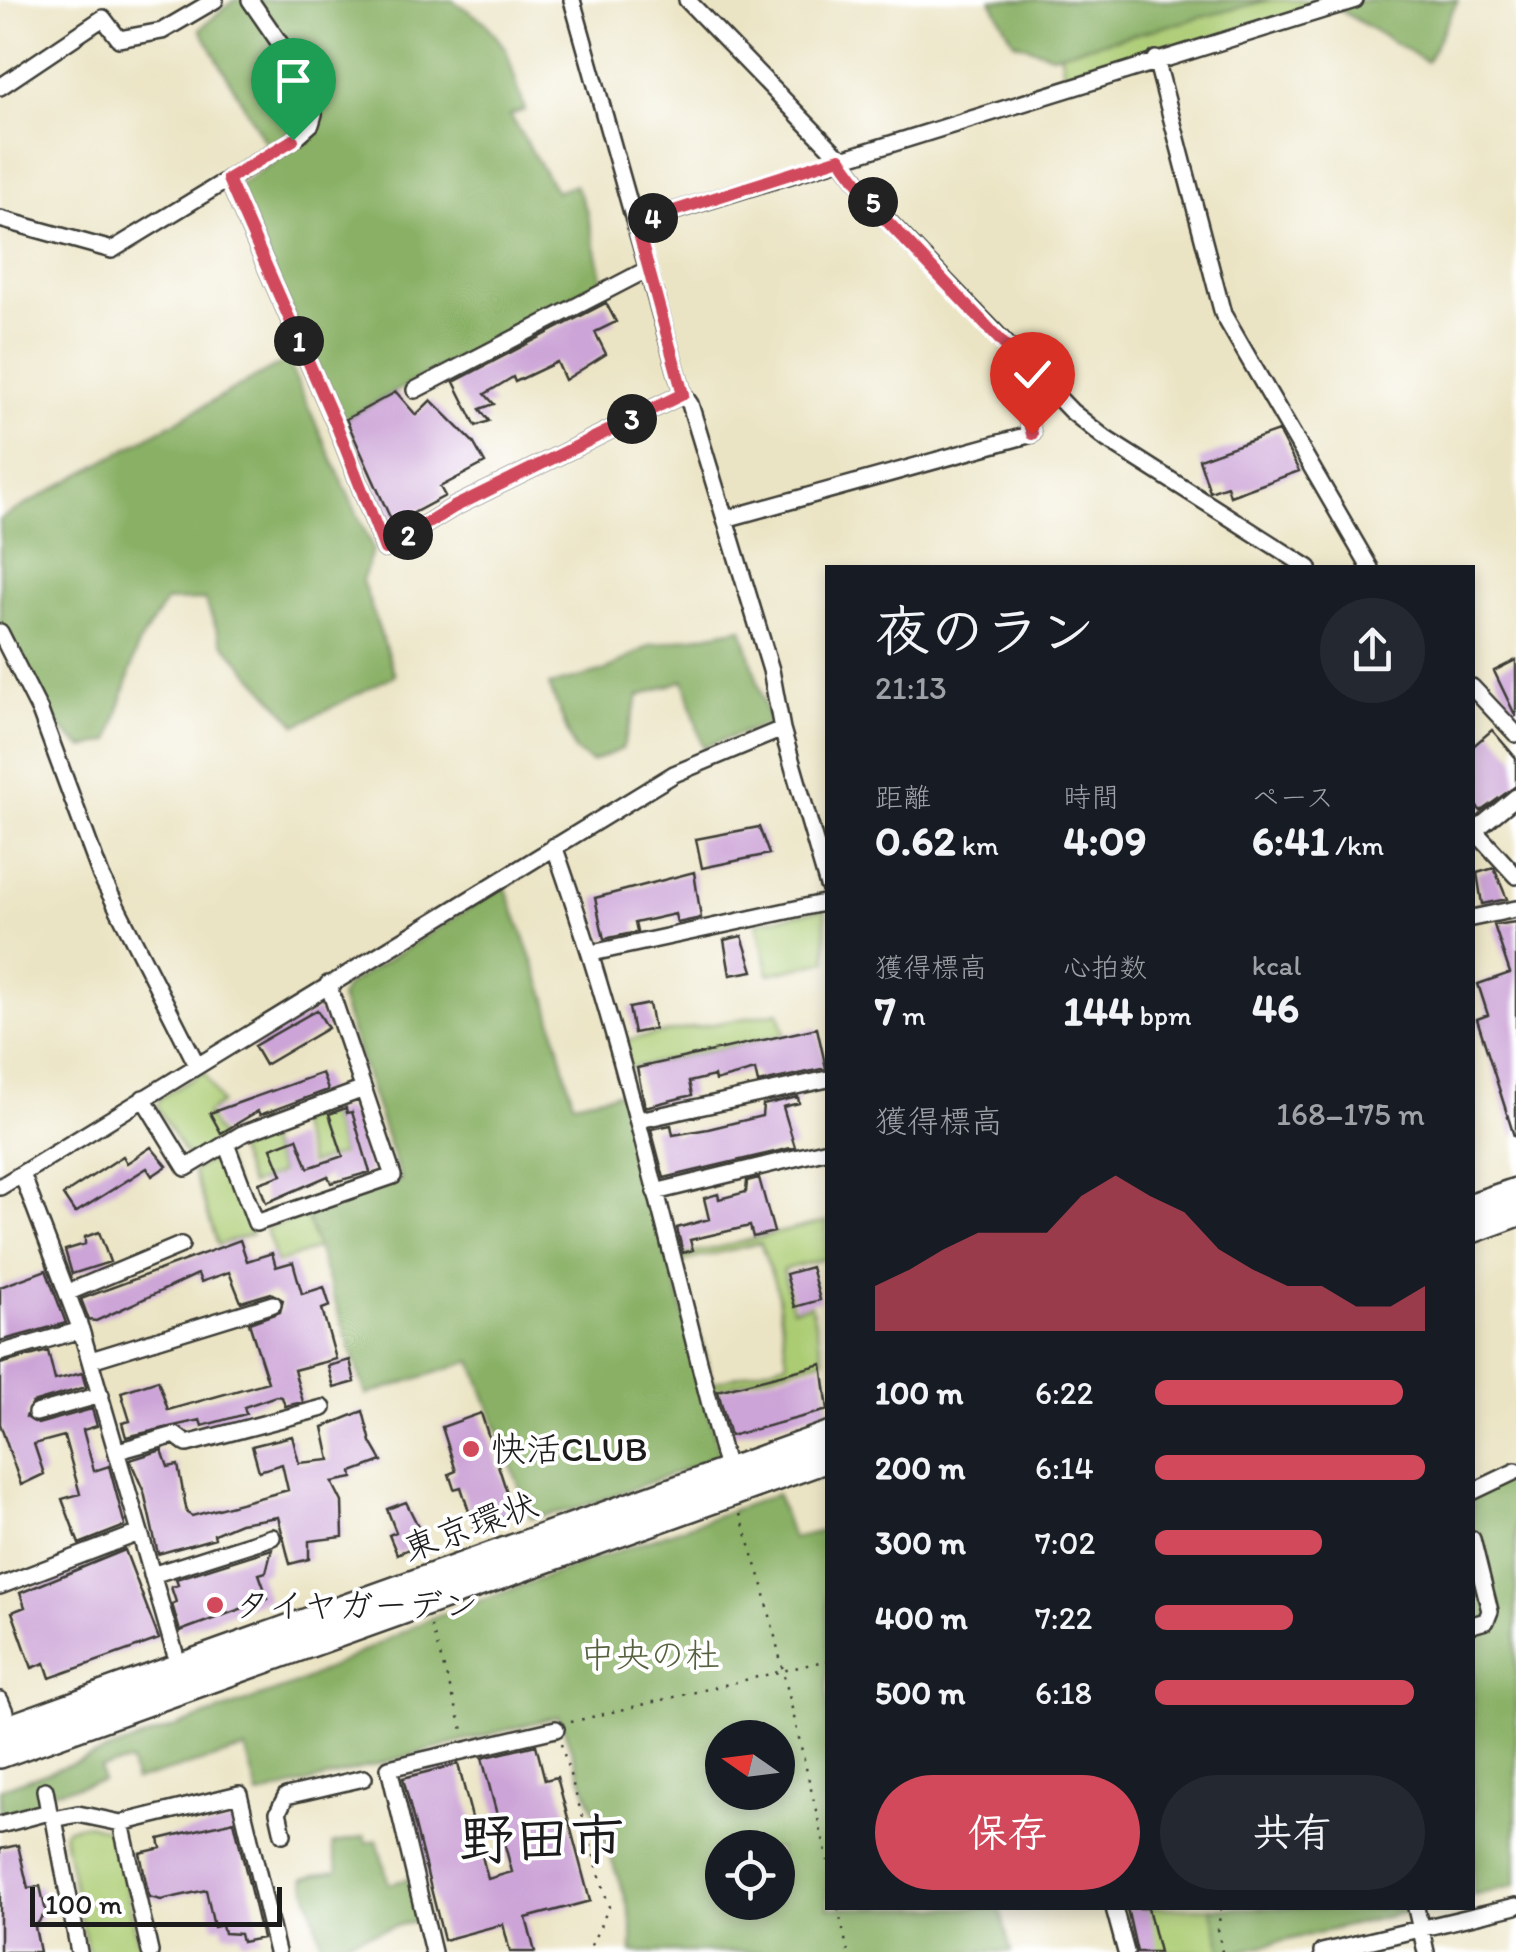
<!DOCTYPE html>
<html lang="ja">
<meta charset="utf-8">
<style>
:root{--surface:#171b24;--page:#242831;--text:#f1f3f6;--muted:#9ea1a6;--accent:#d1495b}
body{margin:0;font-family:Itim,"Klee One",sans-serif;background:var(--page);color:var(--text);height:100vh;display:flex;flex-direction:column;font-size:38px;white-space:nowrap}
*{box-sizing:border-box;margin:0}
p{font-size:32px;color:var(--muted)}
.icon{flex:none;width:55px;height:55px;fill:none;stroke:currentColor;stroke-width:2;stroke-linecap:round;stroke-linejoin:round}
.map{position:relative;flex:1;overflow:hidden}
.side{position:absolute;left:825px;top:565px;width:650px;height:1345px;display:flex;flex-direction:column;background:var(--surface);border-radius:0px;box-shadow:0 5px 15px #0003}
.side>*{flex:none}
.needle{width:65px;rotate:284deg}
.controls{position:absolute;left:705px;top:1720px;display:grid;gap:20px}
.controls a{display:grid;place-items:center;width:90px;height:90px;border-radius:50%;background:var(--surface);box-shadow:0 5px 15px #0003;font-size:50px}
.scale{position:absolute;left:30px;bottom:25px;width:252px;box-sizing:border-box;padding-left:10px;border:5px solid #1c1c1c;border-top:0;font-size:28px;line-height:35px;white-space:nowrap;color:#1c1c1c;-webkit-text-stroke:8px #fff;paint-order:stroke}
.pin{position:absolute;display:grid;place-items:center;width:85px;height:85px;color:#fff;margin:-102px -42px;border-radius:50% 50% 50% 0;rotate:-45deg;box-shadow:0 0 10px #0007}
.pin .icon{rotate:45deg}
.km{position:absolute;width:50px;height:50px;margin:-25px;border-radius:50%;background:#222;color:#fff;font-size:28px;line-height:50px;text-align:center}
.round{display:grid;place-items:center;flex:none;width:105px;height:105px;border-radius:52px;background:var(--page)}
.headline{display:flex;align-items:center;justify-content:space-between;height:170px;padding:0 50px}
h1{font-size:55px;font-weight:800;line-height:75px}
.metrics{display:grid;grid-template-columns:repeat(3,1fr);gap:15px;height:170px;padding:10px 50px}
.metrics div{display:grid;align-content:center}
.metrics b{font-size:42px;font-weight:800}
.metrics small{font-size:28px;font-weight:400}
.metrics p{font-size:28px}
.chart{height:280px;padding:20px 50px}
.chart p{display:flex;justify-content:space-between}
.chart svg{width:100%;height:180px;margin-top:10px;fill:var(--accent);opacity:.7}
.action{display:flex;gap:20px;margin-top:auto;padding:20px 50px}
.action a{flex:1;height:115px;border-radius:60px;background:var(--accent);color:#fff;font-size:40px;font-weight:800;line-height:115px;text-align:center}
.action a+a{background:var(--page);color:var(--text)}
ul{padding:0 50px;list-style:none;font-size:32px}
li{display:grid;grid-template-columns:160px 120px 1fr;align-items:center;height:75px}
li i{height:25px;border-radius:12px;background:var(--accent)}
.map>svg:first-child{display:block}
</style>
<div class="map">
<svg width="1516" height="1952" viewBox="0 0 1516 1952">
<rect width="100%" height="100%" fill="#fff"/>
<filter id="ink" filterUnits="userSpaceOnUse"><feTurbulence type="fractalNoise" baseFrequency=".01" numOctaves="2"/><feDisplacementMap in="SourceGraphic" scale="20" xChannelSelector="R" yChannelSelector="G"/><feConvolveMatrix kernelMatrix="1 2 1 2 8 2 1 2 1" color-interpolation-filters="sRGB"/></filter>
<filter id="wash" filterUnits="userSpaceOnUse"><feTurbulence type="fractalNoise" baseFrequency=".0048" numOctaves="4" result="noise"/><feDisplacementMap in="SourceGraphic" scale="40" xChannelSelector="R" yChannelSelector="G"/><feGaussianBlur stdDeviation="2.25" result="paint"/><feColorMatrix in="noise" values="0 0 0 0 0 0 0 0 0 0 0 0 0 0 0 0 0 1.4 0 .05"/><feComposite in="paint" operator="in"/></filter>
<g filter="url(#wash)">
<rect width="100%" height="100%" fill="#ebe4c4"/>
<path fill="#accc73" stroke="#647448" stroke-width="2.5" fill-rule="evenodd" d="M1052,0h292l-279,80z
M825,909l2,52 -58,13 -12,-52z
M779,1012l6,23 -156,33 -6,-25 8,-4z
M204,1072l17,31 -15,11 15,25 -27,17 -9,-2 -28,-47 3,-9z
M327,1111l15,43 -32,10 -14,-42z
M264,1133l16,40 -30,12 -13,-34 2,-7z
M216,1157l9,3 27,74 -34,11 -25,-74z
M306,1215l12,33 -41,15 -11,-34z
M827,1221v37l-44,12 9,39 19,-4 13,54 -113,31 -36,-132zM760,1243l17,46 10,73 -74,21 -33,-121z
M87,1824l27,7 26,121h-52l-25,-119 4,-5z
M1123,1908h300l-186,44h-103z"/>
<path fill="#89b065" stroke="#526640" stroke-width="2.5" fill-rule="evenodd" d="M234,0h218l33,22 21,27 19,61 -15,5 46,77 19,-7 12,27 16,68 -264,142 -102,-236 39,-25 -76,-132z
M991,0h279l-218,55 -38,-13z
M1323,0h135l-31,62z
M287,360l86,189 -11,32 33,94 -98,50 -75,-83 -17,-42 -39,1 -28,44 -28,96 -27,7 -35,-32 -48,-93v-104z
M742,628l28,95 -67,24 -19,-67 -45,16 -17,53 -31,13 -16,-11 -26,-66 56,-14 46,-26z
M505,886l41,110 27,106 54,-11 93,366 -144,52 -45,9 -59,-157 -106,34 -60,-180 95,-35 -61,-182 6,-12z
M1516,1475v410l-43,11 -1,-402z
M777,1494l15,44 35,-8 1,378h172l11,44h-379v-29l-8,-29 -65,-178 -301,80 -12,-47 -112,32 -4,-19 -30,6 2,13 -61,13 -1,15 -40,10v-30l294,-104 135,-66zM722,1738h56v54h-56zM722,1848h56v54h-56z
M365,1836l2,7 10,-3 12,44 19,-5 10,41 -96,27 -18,-69 34,-8 -6,-26z
M1211,1908h212l-186,44h-14z"/>
<g id="blocks">
<path fill="#cca4d7" d="M606,303l10,19 -21,10 11,22 -41,26 -8,-18 -42,20 -2,-5 -28,17 9,10 -14,5 9,12 -13,5 -22,-44z
M396,392l20,23 15,-15 42,42 12,21 -45,24 5,9 -52,28 -47,-105z
M1278,431l21,40 -69,25 -3,-10 -17,6 -11,-33z
M1516,660v57l-22,-46z
M1492,730l24,28v28l-35,25 -9,-9v-55z
M759,827l10,27 -67,14 -6,-29z
M1494,868l13,31 -25,5 -5,-31z
M694,872l7,46 -24,5 -2,-9 -40,9 2,9 -33,7 -9,-41z
M1516,922v213l-2,1 -37,-117 11,-4 -10,-31 32,-11 -16,-48z
M742,936l11,35 -23,4 -6,-35z
M649,1004l5,25 -20,4 -5,-25z
M317,1010l11,18 -63,37 -11,-19z
M817,1028l9,40 -68,15 -3,-13 -40,11 -1,-5 -25,6 3,13 -47,12 -8,-39z
M322,1073l6,17 -68,25 -2,-4 -37,22 -11,-20z
M798,1097l1,6 -16,4 12,40 -131,31 -13,-49 20,-4 2,10 35,-6 54,-13 1,-11z
M346,1108l1,5 5,-1 18,60 -39,11 -3,-7 -62,27 -7,-20 23,-8 -11,-27 26,-10 11,30 35,-12 -14,-42z
M151,1147l16,19 -15,10 -5,-8 -72,45 -12,-18 60,-39 4,7z
M759,1178l15,54 -21,5 -3,-11 -60,14 3,10 -10,3 -6,-25 32,-9 -5,-21 14,-4 1,5 27,-7 1,-11z
M99,1232l11,30 -38,12 -7,-24 20,-6v-7z
M240,1240l7,21 25,-8 4,14 17,-5 9,32 22,-7 6,19 -8,3 14,50 -42,11 9,32 -18,4 -3,-9 -6,-1 -32,11 2,7 -44,12 -2,-6 -74,17 -4,-14 8,-2 -9,-29 37,-12 10,30 100,-28 -19,-59 31,-11 3,-12 -12,-7 -30,9 -12,-30 -28,10 -3,-8 -102,47 -7,-1 -8,-21z
M811,1267l9,33 -25,7 -9,-33z
M46,1270l20,53 -66,18v-54z
M48,1351l7,29 27,-7 4,14 -54,16 -6,14 12,7 54,-15 5,17 -14,4 11,41 15,-5 16,60 -46,18 -17,-45 18,-5 -16,-58 -30,8 10,30 -23,11 -21,-61v-60z
M350,1360l5,22 -21,6 -6,-22z
M822,1364l6,46 -98,26 -12,-45z
M363,1411l8,31 11,19 -30,11 1,6 -21,4 10,20 1,35 -34,4v18l-19,5 -12,-47 -38,6 -26,11 1,4 -57,16 -14,-62 -14,-32 32,-10 6,17 10,-2 9,48 5,3 96,-26 -6,-26 -23,7 -7,-25 40,-10 7,27 31,-3 -7,-33z
M481,1413l33,101 -40,13 -13,-40 -7,2 -5,-15 7,-3 -14,-44z
M406,1502l20,40 -29,12 -8,-19 7,-3 -9,-23z
M272,1549l-6,23 -7,2 9,25 -88,32 -8,-27 4,-2 -5,-15 7,-2 -2,-6z
M125,1550l34,89 -109,39 -5,-15 -13,5 -20,-56 13,-5 -5,-14z
M536,1745l9,35 12,-3 33,124 -64,17 9,34h-25l-7,-28 -59,16 -41,-162 55,-14 30,115 24,-7 -30,-114z
M234,1821l28,117 -20,4 -2,-8 -16,-1 -2,-8 -8,2 -8,-37 -45,10 -12,-3 -9,-44 21,-5 -2,-9z
M18,1845l10,43 12,-2 6,26 -11,15 5,25h-40v-103z
M1127,1908h21l11,44h-22z"/>
</g>
</g>
<g filter="url(#ink)">
<use href="#blocks" fill-opacity="0" stroke="#3b3a35" stroke-width="2.5"/>
<g fill="none" stroke-linecap="round" stroke-linejoin="round">
<g stroke="#3b3a35" stroke-width="20">
<path id="minor" d="M687,0l153,158 47,62 184,191 35,28 203,129
M1156,59l67,255 147,254
M0,87l103,-69 16,21 43,-8 53,-31
M228,179l110,250 47,120 69,-42 229,-113 -111,-394
M0,219l112,31 181,-110 18,-16 3,-10 -33,-69 -31,-45
M636,223l719,-223
M415,390l233,-121
M683,394l7,10 81,266 11,59 46,157
M725,519l307,-85 -12,-42 8,-2 8,-12
M0,632l40,79 61,165 96,189
M1472,687l44,47
M1472,828l44,48
M1472,833l44,-36
M554,846c73,204 117,415 173,623
M1472,918l44,-9
M592,953l236,-51
M143,1098l43,70 56,-34 119,-44
M639,1120l189,-41
M226,1144l30,79 137,-47 -65,-192
M22,1174l59,156 94,323
M0,1187l674,-413 108,-45
M655,1192l173,-42
M69,1292l112,-47
M0,1353l81,-23
M91,1360l182,-56
M36,1413l65,-18
M118,1451l57,-16 12,9 136,-36
M1472,1492l44,-21
M1472,1539l18,72 -4,10 -14,4
M152,1575l120,-38
M0,1586l139,-53
M0,1700l5,12
M45,1790l4,22
M54,1819l25,133
M121,1823l29,129
M0,1825l49,-13 5,7 24,-5 43,9 118,-29 38,158
M283,1834l-5,-22 8,-16 78,-18
M1114,1908l12,44
M1416,1908l10,44
M433,1952l-44,-184 167,-39
M1322,1952l194,-46"/>
</g>
<g stroke="#3b3a35" stroke-width="30">
<path id="highway" d="M1472,1206l44,-15
M1472,1230l44,-16
M0,1731l828,-296
M0,1755l828,-296"/>
</g>
<path stroke="#3b3a35" stroke-width="2.5" stroke-dasharray="2.5 8" stroke-linecap="butt" d="M740,1514l23,72 65,275
M431,1626l33,107
M571,1722l257,-62
M561,1744l48,163 -21,45
M838,1908l10,44
M1221,1908l-3,21 4,23"/>
<use href="#minor" stroke="#fff" stroke-width="15"/>
<use href="#highway" stroke="#fff" stroke-width="25"/>
</g>
</g>
<g fill="none" stroke-linecap="round" stroke-linejoin="round" filter="url(#ink)">
<g stroke="#fff" stroke-width="20">
<path id="route" d="M293,140l-65,39 110,250 47,120 69,-42 229,-113 -47,-171 204,-65 46,62 150,158 -8,12 -8,2 12,42"/>
</g>
<use href="#route" stroke="#d1495b" stroke-width="12"/>
</g>
<g fill="#d1495b" stroke="#fff" stroke-width="4">
<circle cx="471" cy="1449" r="10"/>
<circle cx="215" cy="1605" r="10"/>
</g>
<g text-anchor="middle" stroke-width="8" stroke-linejoin="round" paint-order="stroke">
<g font-size="35" fill="#1c1c1c" stroke="#fff" text-anchor="start">
<text x="491" y="1461">快活CLUB</text>
<text x="235" y="1617">タイヤガーデン</text>
</g>
<g font-size="35" fill="#1c1c1c" stroke="#fff">
<text transform="translate(470 1526) rotate(-20)" y="12">東京環状</text>
</g>
<g font-size="35" fill="#56623f" stroke="#fff">
<text x="650" y="1667">中央の杜</text>
</g>
<g font-size="55" font-weight="bold" fill="#1c1c1c" stroke="#fff">
<text x="542" y="1858">野田市</text>
</g>
</g>
</svg>
<div class="controls">
<a><svg class="needle" viewBox="-14 -14 28 28"><path d="M0-13l5 13h-10z" fill="#e53935"/><path d="M0 13l5-13h-10z" fill="#9ea1a6"/></svg></a>
<a><svg class="icon" aria-label="locate" viewBox="0 0 24 24"><circle cx="12" cy="12" r="6"/><path d="M12 2v4M12 18v4M2 12h4M18 12h4"/></svg></a>
</div>
<div class="scale">100 m</div>
<div class="pin" style="left:293px;top:140px;background:#1e9e55"><svg class="icon" aria-label="arrive" viewBox="0 0 24 24"><path d="M6 21V4h12l-3 4 3 4H6"/></svg></div>
<div class="pin" style="left:1032px;top:434px;background:#d93025"><svg class="icon" aria-label="check" viewBox="0 0 24 24"><path d="M5 12l5 5 9-10"/></svg></div>
<b class="km" style="left:299px;top:341px">1</b>
<b class="km" style="left:408px;top:535px">2</b>
<b class="km" style="left:632px;top:419px">3</b>
<b class="km" style="left:653px;top:218px">4</b>
<b class="km" style="left:873px;top:202px">5</b>
<section class="side">
<div class="headline"><div><h1>夜のラン</h1><p>21:13</p></div><a class="round"><svg class="icon" aria-label="share" viewBox="0 0 24 24"><path d="M12 15V3M7 8l5-5 5 5M5 13v7h14v-7"/></svg></a></div>
<div class="metrics">
<div><p>距離</p><b>0.62<small> km</small></b></div>
<div><p>時間</p><b>4:09</b></div>
<div><p>ペース</p><b>6:41<small> /km</small></b></div>
</div>
<div class="metrics">
<div><p>獲得標高</p><b>7<small> m</small></b></div>
<div><p>心拍数</p><b>144<small> bpm</small></b></div>
<div><p>kcal</p><b>46</b></div>
</div>
<div class="chart"><p><span>獲得標高</span>168–175 m</p>
<svg viewBox="0 0 160 44" preserveAspectRatio="none"><path d="M0 44V33L10 29L20 24L30 20L40 20L50 20L60 11L70 6L80 11L90 15L100 24L110 29L120 33L130 33L140 38L150 38L160 33V44z"/></svg>
</div>
<ul>
<li><b>100 m</b>6:22<i style="width:92%"></i></li>
<li><b>200 m</b>6:14<i style="width:100%"></i></li>
<li><b>300 m</b>7:02<i style="width:62%"></i></li>
<li><b>400 m</b>7:22<i style="width:51%"></i></li>
<li><b>500 m</b>6:18<i style="width:96%"></i></li>
</ul>
<div class="action"><a>保存</a><a>共有</a></div>
</section>
</div>
